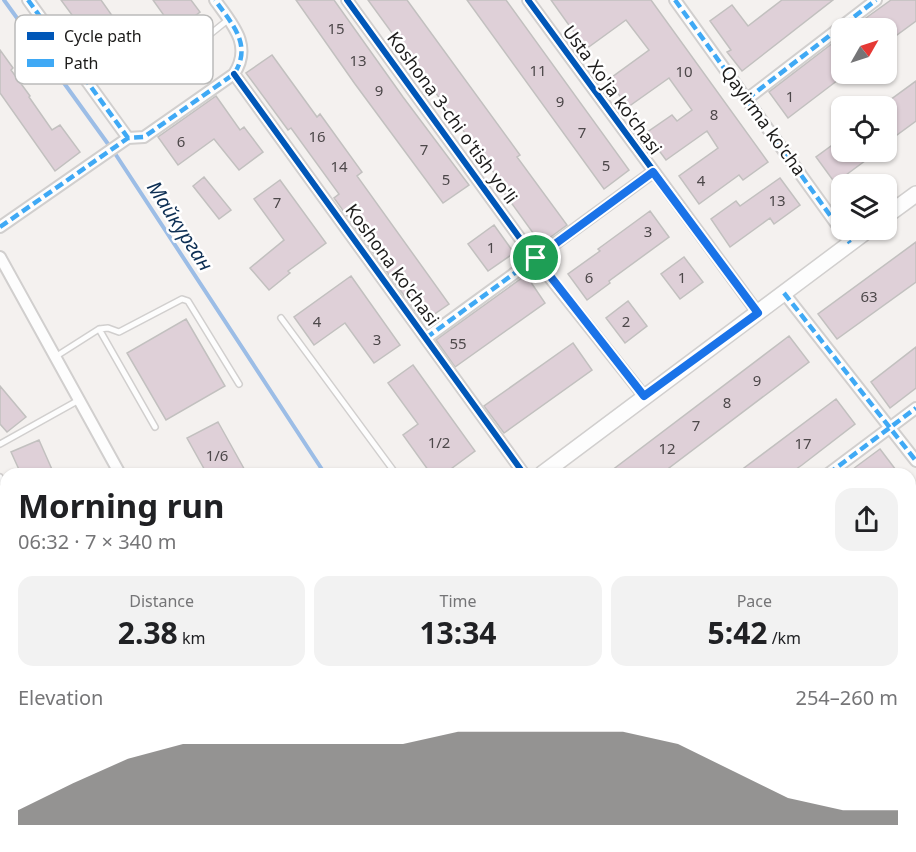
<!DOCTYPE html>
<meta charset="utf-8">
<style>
:root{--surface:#fff;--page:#f2f2f2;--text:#202124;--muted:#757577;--accent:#686665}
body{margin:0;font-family:"Noto Sans",sans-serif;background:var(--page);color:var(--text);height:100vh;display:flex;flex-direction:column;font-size:22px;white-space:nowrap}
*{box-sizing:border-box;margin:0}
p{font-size:20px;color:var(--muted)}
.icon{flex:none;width:33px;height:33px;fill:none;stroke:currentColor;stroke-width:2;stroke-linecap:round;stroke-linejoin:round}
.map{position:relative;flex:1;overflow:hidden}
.sheet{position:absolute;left:0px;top:468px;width:916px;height:384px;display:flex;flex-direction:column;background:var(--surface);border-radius:18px 18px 0 0;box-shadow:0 2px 4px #0004}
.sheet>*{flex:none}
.needle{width:39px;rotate:51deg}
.fabs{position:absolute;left:831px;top:18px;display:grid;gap:12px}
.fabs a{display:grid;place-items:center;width:66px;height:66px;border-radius:12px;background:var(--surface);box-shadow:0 2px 4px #0004;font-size:30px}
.pin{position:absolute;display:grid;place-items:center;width:51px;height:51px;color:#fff;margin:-26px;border:3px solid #fff;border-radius:50%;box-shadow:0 2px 6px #0007}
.round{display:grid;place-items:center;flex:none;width:63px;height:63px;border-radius:18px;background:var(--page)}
.head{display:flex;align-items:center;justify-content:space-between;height:102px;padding:0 18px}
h1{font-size:33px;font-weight:700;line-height:45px}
.metrics{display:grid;grid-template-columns:repeat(3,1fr);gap:9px;height:102px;padding:6px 18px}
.metrics div{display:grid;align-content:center;border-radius:15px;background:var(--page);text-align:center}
.metrics b{font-size:30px;font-weight:700}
.metrics small{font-size:16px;font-weight:400}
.metrics p{font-size:16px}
.chart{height:168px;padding:12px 18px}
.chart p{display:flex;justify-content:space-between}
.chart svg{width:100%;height:108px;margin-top:6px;fill:var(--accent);opacity:.7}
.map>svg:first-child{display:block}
</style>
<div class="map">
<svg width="916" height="852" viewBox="0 0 916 852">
<rect width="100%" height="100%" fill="#f4f1ef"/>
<path fill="#f8e8e7" d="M916,788v64h-85l8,-6h71l1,-54z"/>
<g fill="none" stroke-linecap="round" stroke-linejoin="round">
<path stroke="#9cbde6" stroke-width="4" d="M4,0l112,155 209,319
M633,846l5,6"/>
</g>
<path fill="#dfd0d8" stroke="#c2c0bf" stroke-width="1.5" d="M61,0h40l41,58 -25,18z
M153,0h38l9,12 -25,19z
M296,0h38l69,97 66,88 -26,18 -88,-119z
M368,0h39l113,155 -3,2 50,68 -26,19 -44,-61 3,-2z
M467,0h39l123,170 -25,19z
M551,0h100l117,162 -25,18 -4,-5 -40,29 -20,-28 39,-28 -11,-17 -41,29 -20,-27 26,-18 5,6 15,-11 -23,-32 -41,29 -20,-27 41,-30 -23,-30 -40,29z
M782,0h51l-91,71 -15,-19 4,-2 -21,-29 22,-16 16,21z
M891,0h25v21l-30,22v-15h-34z
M842,36v41l-54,41 -19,-26z
M0,50l13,18 -2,2 19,26 -1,1 23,33 8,-5 20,27 -25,19 -55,-78z
M272,55l45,62 3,-3 42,58 -5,4 92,128 -26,18 -89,-124 5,-4 -48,-66 -3,2 -42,-57z
M916,81v40l-30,22v-40z
M216,96l24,34 4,-3 19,25 -24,18 -25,-31 -36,26 -20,-28z
M842,138v14h35l-42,31 -19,-26z
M204,177l27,33 -12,9 -26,-33z
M780,178l20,27 -26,19 -4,-6 -40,29 -19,-28 25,-18 4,5z
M280,180l46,63 -38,28 2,2 -21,17 -19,-22 34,-28 -30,-41z
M650,211l19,26 -60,44 1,2 -23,17 -19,-26 32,-23 -2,-2z
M494,225l20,28 -26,18 -20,-27z
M916,242v40l-79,57 -19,-25z
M684,257l19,25 -23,17 -19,-25z
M526,275l19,28 -90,64 -19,-27z
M351,276l49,69 -26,18 -29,-40 -31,22 -20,-28z
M628,301l19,25 -22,17 -19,-25z
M186,319l39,67 -59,34 -39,-67z
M789,336l20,26 -148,112h-54z
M573,343l19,27 -88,63 -20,-27z
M916,347v41l-26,20 -19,-26z
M413,365l62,86 -31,23h-13l-28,-39 15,-11 -30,-41z
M0,386l26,31 -19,15 -7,-8z
M836,399l19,25 -53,41 -13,9h-53z
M218,422l29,52h-40l-20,-36z
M39,440l15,34h-33l-10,-22z
M880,449l19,25h-52l10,-8z"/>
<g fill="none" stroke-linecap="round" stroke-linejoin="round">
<g stroke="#d1cfce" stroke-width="8">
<path id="lane" d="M188,52l41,-33
M281,318l115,156
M99,329l56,98
M55,357l44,-28 9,-1 11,4 63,-33 6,2 51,83
M0,444l79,-44
M0,477l6,14
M0,551l6,-2
M0,650l2,-1
M0,706l6,-4
M0,751l6,9
M0,805l5,-3
M59,846l5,6
M251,846l5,6
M903,846l5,6
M162,852l9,-6
M478,852l7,-6"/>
</g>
<g stroke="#d1cfce" stroke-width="14">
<path id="street" d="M28,0l100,138
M347,0l188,259 109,137
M528,0l230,313
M675,0l175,243
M234,74l290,400
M747,99l129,-99
M0,227l128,-89 16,-1 90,-63c19,-29 -2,-50 -19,-74
M0,257l120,217
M784,293l132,168
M426,338l227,-166
M828,474l88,-66
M910,598l6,-4
M910,782l6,-4
M674,846l5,6
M818,852l8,-6"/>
</g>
<g stroke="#d1cfce" stroke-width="18">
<path id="secondary" d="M886,216l30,-22
M542,474l326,-244
M0,836l6,-3
M355,846l5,6
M370,846l5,6
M0,851l9,-5"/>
</g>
<path stroke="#d1d1d1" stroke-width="2" stroke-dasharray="3 4.5" stroke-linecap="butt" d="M315,846l5,6"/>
<use href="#lane" stroke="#fdfdfd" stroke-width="5"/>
<use href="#street" stroke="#fdfdfd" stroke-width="10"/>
<use href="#secondary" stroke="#fdfdfd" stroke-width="15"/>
<path stroke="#3fa9f5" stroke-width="4.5" stroke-dasharray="9 4.5" stroke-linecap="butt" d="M28,0l100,138
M675,0l175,243
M747,99l129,-99
M0,227l128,-89 16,-1 90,-63c19,-29 -2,-50 -19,-74
M784,293l132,168
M426,338l227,-166
M828,474l88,-66
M910,598l6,-4
M910,782l6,-4
M674,846l5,6
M818,852l8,-6"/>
<g stroke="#fff" stroke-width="10">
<path id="cycleway" d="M347,0l188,259 109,137
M528,0l230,313
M234,74l290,400"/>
</g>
<use href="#cycleway" stroke="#0057b8" stroke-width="6"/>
</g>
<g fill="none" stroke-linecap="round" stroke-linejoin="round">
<g stroke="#fff" stroke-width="12">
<path id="route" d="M653,172l105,141 -114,83 -108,-138z"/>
</g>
<use href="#route" stroke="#1a73e8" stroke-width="8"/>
</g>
<g text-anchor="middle" stroke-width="5" stroke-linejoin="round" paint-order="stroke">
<g font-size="15" fill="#4d484a">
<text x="336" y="34">15</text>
<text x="358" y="66">13</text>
<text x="538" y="76">11</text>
<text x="684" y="77">10</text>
<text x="379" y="96">9</text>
<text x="790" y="102">1</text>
<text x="560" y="107">9</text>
<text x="714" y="120">8</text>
<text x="582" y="138">7</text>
<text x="317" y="142">16</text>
<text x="181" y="147">6</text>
<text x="424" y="155">7</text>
<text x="606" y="171">5</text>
<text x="339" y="172">14</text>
<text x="446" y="185">5</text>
<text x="701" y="186">4</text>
<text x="777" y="206">13</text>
<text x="277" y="208">7</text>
<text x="648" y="237">3</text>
<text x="491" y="253">1</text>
<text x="589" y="283">6</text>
<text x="682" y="283">1</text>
<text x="869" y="302">63</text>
<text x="317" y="327">4</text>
<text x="626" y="327">2</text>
<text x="377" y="345">3</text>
<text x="458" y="349">55</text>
<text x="757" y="386">9</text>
<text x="727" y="408">8</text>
<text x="696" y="431">7</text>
<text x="439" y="448">1/2</text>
<text x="803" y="449">17</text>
<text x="667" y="454">12</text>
<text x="217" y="461">1/6</text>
</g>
<g font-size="18" fill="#1c1b1a" stroke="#fff">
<text transform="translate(612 90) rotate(54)" y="6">Usta Xo'ja ko'chasi</text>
<text transform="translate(452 118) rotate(54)" y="6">Koshona 3-chi o'tish yo'li</text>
<text transform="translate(763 121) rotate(54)" y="6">Qayirma ko'cha</text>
<text transform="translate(392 265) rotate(54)" y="6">Koshona ko'chasi</text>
</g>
<g font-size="20" font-style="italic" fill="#0d2f54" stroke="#fff">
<text transform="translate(180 226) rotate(57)" y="7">Майкурган</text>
</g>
</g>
<rect x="15" y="15" width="198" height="69" rx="9" fill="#fff" stroke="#bbbbba" stroke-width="1.5"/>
<rect x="27" y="32" width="27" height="8" fill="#0057b8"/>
<rect x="27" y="59" width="27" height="8" fill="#3fa9f5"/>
<g font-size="16" fill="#1c1b1a">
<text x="64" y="42">Cycle path</text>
<text x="64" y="69">Path</text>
</g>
</svg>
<div class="fabs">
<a><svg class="needle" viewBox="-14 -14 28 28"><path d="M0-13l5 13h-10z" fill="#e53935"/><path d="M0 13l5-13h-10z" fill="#757577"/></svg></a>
<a><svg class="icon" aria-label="locate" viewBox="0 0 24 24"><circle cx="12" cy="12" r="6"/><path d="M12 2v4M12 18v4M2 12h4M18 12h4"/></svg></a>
<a><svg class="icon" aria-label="layers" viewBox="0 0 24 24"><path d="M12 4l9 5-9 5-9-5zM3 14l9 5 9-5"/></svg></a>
</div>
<div class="pin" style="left:536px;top:258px;background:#1e9e55"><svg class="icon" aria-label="arrive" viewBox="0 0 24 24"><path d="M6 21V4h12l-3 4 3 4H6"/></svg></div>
<section class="sheet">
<div class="head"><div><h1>Morning run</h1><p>06:32 · 7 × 340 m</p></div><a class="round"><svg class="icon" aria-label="share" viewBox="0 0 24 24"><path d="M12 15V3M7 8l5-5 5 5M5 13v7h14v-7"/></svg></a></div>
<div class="metrics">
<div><p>Distance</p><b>2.38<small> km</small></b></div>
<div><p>Time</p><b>13:34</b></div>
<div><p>Pace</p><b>5:42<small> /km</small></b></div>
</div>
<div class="chart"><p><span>Elevation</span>254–260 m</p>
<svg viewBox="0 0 160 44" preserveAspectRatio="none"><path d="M0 44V38L10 27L20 17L30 11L40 11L50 11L60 11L70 11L80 6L90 6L100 6L110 6L120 11L130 22L140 33L150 38L160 38V44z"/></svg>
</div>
</section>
</div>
